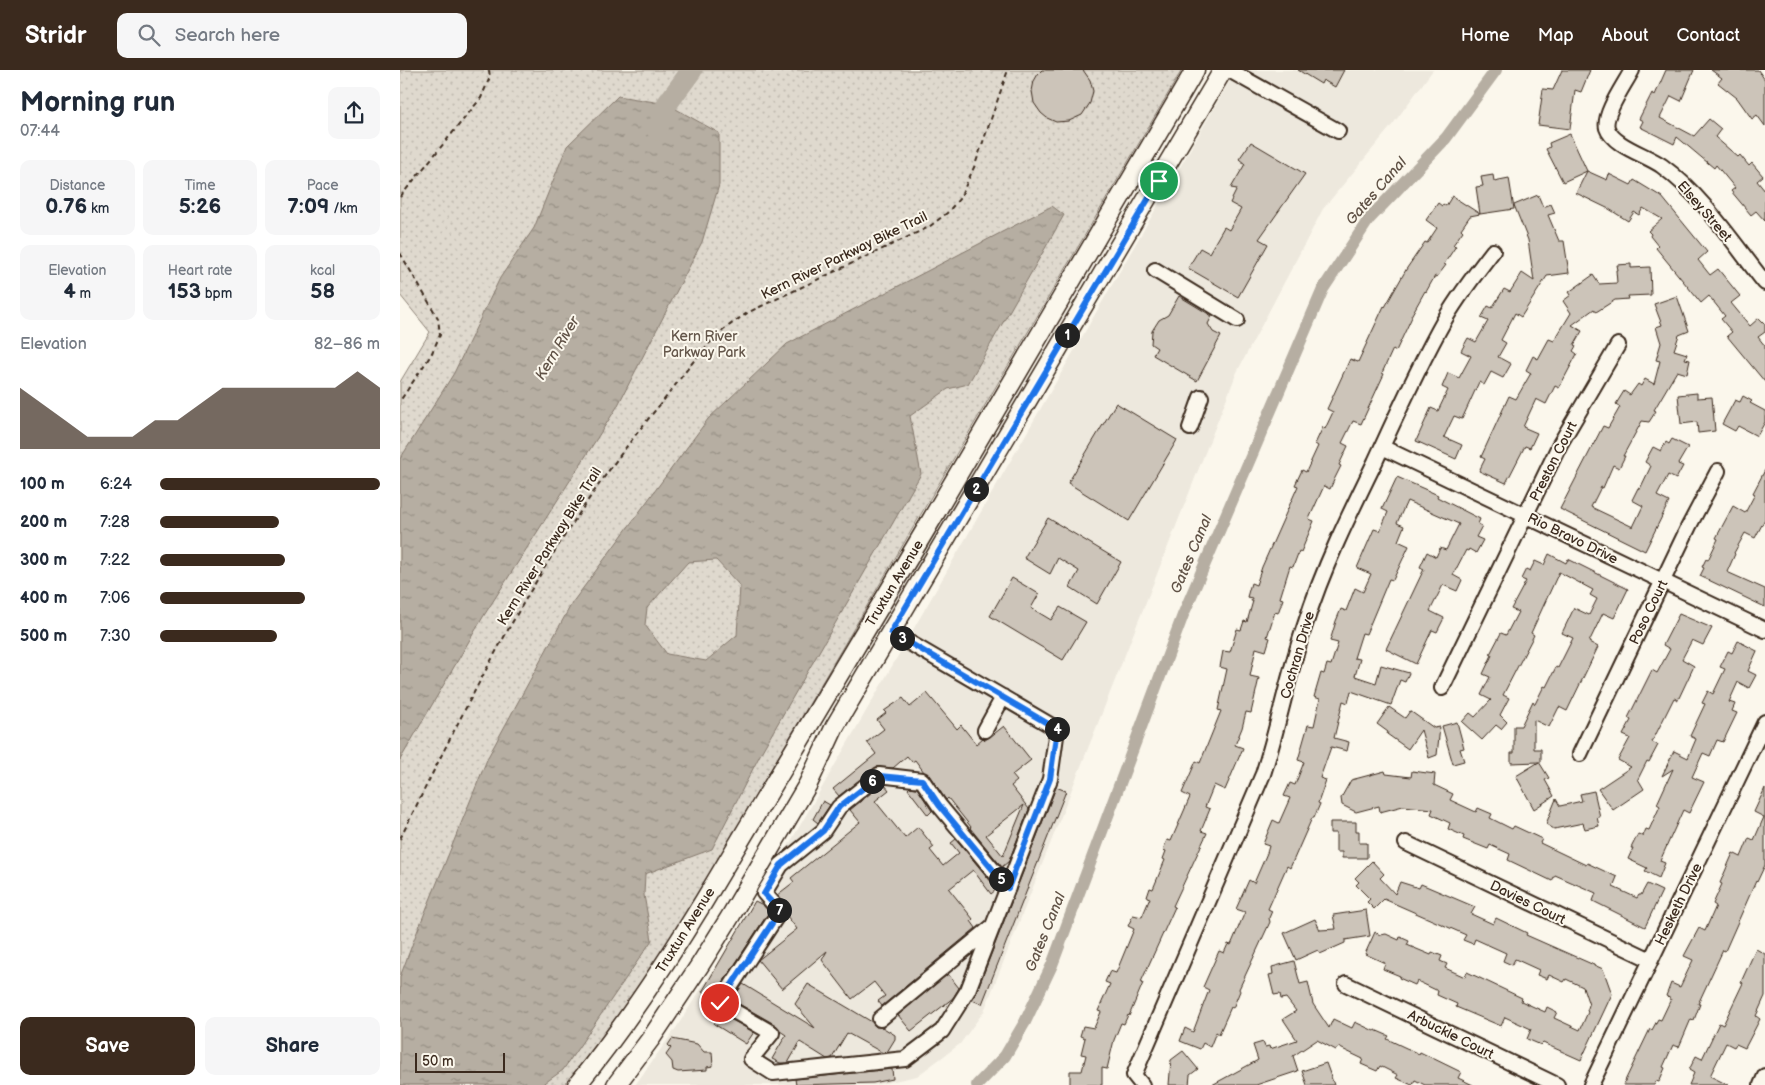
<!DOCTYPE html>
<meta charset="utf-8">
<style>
:root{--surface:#fff;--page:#f6f6f7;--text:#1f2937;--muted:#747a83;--accent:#3b2a1e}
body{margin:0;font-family:"Balsamiq Sans",sans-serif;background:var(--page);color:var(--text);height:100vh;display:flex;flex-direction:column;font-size:19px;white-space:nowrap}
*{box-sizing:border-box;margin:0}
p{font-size:16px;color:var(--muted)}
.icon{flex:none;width:28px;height:28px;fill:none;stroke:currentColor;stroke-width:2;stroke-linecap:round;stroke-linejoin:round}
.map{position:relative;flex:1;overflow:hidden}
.details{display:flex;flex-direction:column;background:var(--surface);width:400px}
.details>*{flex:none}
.scale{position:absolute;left:15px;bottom:12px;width:90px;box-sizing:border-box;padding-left:5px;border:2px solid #3b2a1e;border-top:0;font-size:14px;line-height:18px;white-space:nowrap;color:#3b2a1e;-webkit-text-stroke:4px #fbf7ec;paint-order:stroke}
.pin{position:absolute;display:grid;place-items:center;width:42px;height:42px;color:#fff;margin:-21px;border:2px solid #fff;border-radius:50%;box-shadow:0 1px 5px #0007}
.km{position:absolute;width:25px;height:25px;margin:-12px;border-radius:50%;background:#222;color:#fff;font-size:14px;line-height:25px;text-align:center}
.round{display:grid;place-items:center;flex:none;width:52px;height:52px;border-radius:10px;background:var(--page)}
.head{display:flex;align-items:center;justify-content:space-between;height:85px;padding:0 20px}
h1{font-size:28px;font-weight:700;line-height:38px}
.figures{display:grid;grid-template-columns:repeat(3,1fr);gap:8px;height:85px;padding:5px 20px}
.figures div{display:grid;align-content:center;border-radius:10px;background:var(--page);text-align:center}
.figures b{font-size:21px;font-weight:700}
.figures small{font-size:14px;font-weight:400}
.figures p{font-size:14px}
.chart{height:140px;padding:10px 20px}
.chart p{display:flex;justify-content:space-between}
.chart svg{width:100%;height:90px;margin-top:5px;fill:var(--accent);opacity:.7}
.button{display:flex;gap:10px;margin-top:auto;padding:10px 20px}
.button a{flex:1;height:58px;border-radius:10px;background:var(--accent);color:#fff;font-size:20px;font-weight:700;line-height:58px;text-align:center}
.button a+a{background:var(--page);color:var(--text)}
ul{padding:0 20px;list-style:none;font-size:16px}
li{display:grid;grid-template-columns:80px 60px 1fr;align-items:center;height:38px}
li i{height:12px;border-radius:6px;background:var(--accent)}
header{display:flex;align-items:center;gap:30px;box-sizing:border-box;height:70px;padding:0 25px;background:var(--accent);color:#fff}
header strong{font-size:24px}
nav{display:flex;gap:28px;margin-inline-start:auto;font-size:18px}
.search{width:350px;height:45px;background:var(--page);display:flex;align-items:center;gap:12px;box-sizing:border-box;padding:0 18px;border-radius:10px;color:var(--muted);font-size:19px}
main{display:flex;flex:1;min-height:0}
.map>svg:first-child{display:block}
</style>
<header>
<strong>Stridr</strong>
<div class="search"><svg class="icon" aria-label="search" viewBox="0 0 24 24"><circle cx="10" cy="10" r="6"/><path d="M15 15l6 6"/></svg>Search here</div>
<nav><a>Home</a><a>Map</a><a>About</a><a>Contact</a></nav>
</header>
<main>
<section class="details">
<div class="head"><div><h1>Morning run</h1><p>07:44</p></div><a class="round"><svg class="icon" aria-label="share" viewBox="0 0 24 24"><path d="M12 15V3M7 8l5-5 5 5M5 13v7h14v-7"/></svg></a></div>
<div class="figures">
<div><p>Distance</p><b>0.76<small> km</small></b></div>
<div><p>Time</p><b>5:26</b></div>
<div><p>Pace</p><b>7:09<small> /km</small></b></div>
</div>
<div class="figures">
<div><p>Elevation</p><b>4<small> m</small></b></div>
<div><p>Heart rate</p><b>153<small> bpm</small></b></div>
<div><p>kcal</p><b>58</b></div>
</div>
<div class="chart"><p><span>Elevation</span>82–86 m</p>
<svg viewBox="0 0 160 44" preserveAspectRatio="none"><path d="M0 44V14L10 22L20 30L30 38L40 38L50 38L60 30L70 30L80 22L90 14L100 14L110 14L120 14L130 14L140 14L150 6L160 14V44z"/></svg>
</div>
<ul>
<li><b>100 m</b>6:24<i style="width:100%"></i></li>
<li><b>200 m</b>7:28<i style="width:54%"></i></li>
<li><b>300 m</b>7:22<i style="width:57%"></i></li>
<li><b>400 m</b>7:06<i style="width:66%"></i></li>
<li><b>500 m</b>7:30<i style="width:53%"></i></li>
</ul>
<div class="button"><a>Save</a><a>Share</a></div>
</section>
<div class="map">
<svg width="1365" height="1015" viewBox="0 0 1365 1015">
<defs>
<pattern id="grass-dots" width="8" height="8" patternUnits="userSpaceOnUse" patternTransform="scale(1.25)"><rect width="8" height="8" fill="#dfd9ce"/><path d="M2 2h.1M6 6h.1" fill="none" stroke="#c0bab0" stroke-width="1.8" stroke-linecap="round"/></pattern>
<pattern id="water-ripples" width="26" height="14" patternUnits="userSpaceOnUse" patternTransform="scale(1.25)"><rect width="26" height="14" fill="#b6aea2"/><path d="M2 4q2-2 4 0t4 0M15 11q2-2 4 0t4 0" fill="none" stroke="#958e83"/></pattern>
</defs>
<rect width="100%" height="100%" fill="#fbf7ec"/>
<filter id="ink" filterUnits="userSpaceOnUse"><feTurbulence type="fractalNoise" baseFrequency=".02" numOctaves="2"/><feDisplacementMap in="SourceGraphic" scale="10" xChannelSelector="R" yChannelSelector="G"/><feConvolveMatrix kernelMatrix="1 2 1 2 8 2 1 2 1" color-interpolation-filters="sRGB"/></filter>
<g filter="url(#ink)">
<path fill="#ede8dd" d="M836,0h197l-40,54 -70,85 -86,163 -253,639 -24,33 -43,32 -41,9h-241l41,-57 73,-114z"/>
<path fill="url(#grass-dots)" stroke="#8d8276" d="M0,0h782l-489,832c-39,63 -82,125 -129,183h-164v-703l30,-50 -30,-37z"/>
<path fill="url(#water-ripples)" stroke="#85796d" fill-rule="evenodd" d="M218,26l49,8 52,29v52l-17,57 -46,89 -39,76 -134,210 -83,143v-301l54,-86 46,-95 34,-50 33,-82z
M652,136l12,9 -96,169 -20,5 -38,27 11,58 -159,277 -50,98 -67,25 -1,21 8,45 -89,130 -21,15h-142v-108l15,-40 73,-180 84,-154 136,-184 79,-75zM316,490l24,26 -3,49 -31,26 -39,-7 -22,-29 2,-17 41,-46z"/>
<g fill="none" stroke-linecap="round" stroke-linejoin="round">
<path stroke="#b6aea2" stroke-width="12" d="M577,1015l28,-29 20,-34 27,-57 131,-350 140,-326 46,-70 77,-81 50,-68"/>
<path stroke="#b6aea2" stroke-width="21" d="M257,60l10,-26 25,-34"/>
</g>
<path fill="#ccc4b9" stroke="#3b2a1e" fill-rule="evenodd" d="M642,0h41l7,10 3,11 -3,12 -8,12 -13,6 -13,1 -9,-4 -6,-5 -7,-10 -2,-12 2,-10 4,-7z
M898,0h46l-9,17 -12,-7 -2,4z
M1162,0h28l-9,22 -6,-2 -5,39 -32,-4 5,-36 10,1z
M1266,0h28l-13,31 -10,-5 -11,22 34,18 15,-17 12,10 -6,8 23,20 2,-2 9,11 3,-3 11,13 -6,5 8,10v30l-9,-10 -5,4 -20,-24 4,-3 -19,-23 -2,3 -37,-31 -3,7 -34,-17 3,-6 -4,-2 13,-26 3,2z
M1311,0h47l7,10v46l-8,-11 -5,4 -15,-21 -19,-15 4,-5z
M1170,64l17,37 20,9 2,-6 22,11 3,-5 28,17 45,55 -9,8 12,15 8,-6 22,27 -9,7 19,23 9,-8 6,6v8l-7,5 7,9v36l-38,-46 5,-4 -11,-13 4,-3 -16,-20 -8,7 -45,-55 2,-2 -8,-10 1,-2 -3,-3 14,-12 -19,-11 -4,7 -5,-3 -6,9 -19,-12 -33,-16 11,-22 -24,11 -17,-33 4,-2 -1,-4z
M851,72l54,32 -46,65 9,5 -30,53 -50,-29 12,-20 9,5 15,-26 5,3 12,-21 -11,-6 7,-14 -6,-1 14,-24 -6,-5z
M1093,105l1,6 15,-3 5,31 -34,5 -4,-27 7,-1 -2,-9z
M1138,125l5,12 8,-3 4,9 -7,2 11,26h5l5,32 -22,3 -26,41 -6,-4 -14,27 5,3 -8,14 13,7 -8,14 -12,-6 -7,13 -5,-3 -17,37 -8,-3 -10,21 18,8 -6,14 -40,-18 15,-33 7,3 10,-21 -6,-3 6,-14 11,5 12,-22 -10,-5 7,-13 8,4 12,-21 -7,-3 7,-12 4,2 12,-19 6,3 12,-19 12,8 -6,-41 -14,-35z
M1052,126l28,18 -10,2 -9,13 2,2 -10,14 3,1 -12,18 2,1 -9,12 -2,-1 -9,16 -1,-1 -14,25 1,1 -16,34 -3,-2 -11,24 2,1 -23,50 -8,-3 -11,22 6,3 -9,19 2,1 -6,12 -5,11 -6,-3 -15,33 5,2 -13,31 -2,-1 -6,16 -3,-1 -10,32 3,1 -5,14 -3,-1 -8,25 3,1 -4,13 -10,-3 -6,28 9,2 -8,35 -5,-1 -4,16 -7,17 8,3 -18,42 -11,-5 -9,22 5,2 -9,22 6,2 -34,73 2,1 -34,75 2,1 -14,33 -1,-1 -4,9 -3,-1 -7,17 -7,29 -5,-1v17h-32v-14h12l4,-16 -5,-1 4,-16 -5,-2 3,-10 11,2 7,-16 -3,-1 12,-27 -5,-2 5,-11 6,2 18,-44 -6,-3 5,-11 9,2 8,-19 -3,-1 3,-9 3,1 12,-29 -2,-1 3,-8 -3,-1 4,-10 4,1 19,-44 -8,-4 14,-32 4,2 21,-52 -3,-1 9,-41 -7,-2 3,-16 7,1 7,-23 4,1 3,-9 3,1 6,-21h-2l1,-3 -5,-1 4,-14 5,2 6,-18 36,-81 -3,-1 7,-15 4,2 12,-26 -3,-2 8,-17 2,2 8,-17 -6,-3 23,-50 8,3 26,-56 1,1 22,-39 18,-26 2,1 10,-15 -11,-8 12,-17 4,3 1,-2 3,2z
M1231,194v4l19,-1 1,28 -23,1 1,3 -14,1 -19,12 -2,-3 -22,16 10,6 -8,14 2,1 -3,5 4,3 -18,34 -4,-2 -9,18 -10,-5 -13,28 14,6 -7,15 -5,-2 -19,37 -27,-12 6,-12 -4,-2 28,-61 7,3 15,-26 -5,-3 7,-14 5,3 11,-20 5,2 17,-28 -8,-12 8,-6 -2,-3 24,-17 6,9 18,-1 -1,-13h2l-1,-5z
M779,226l33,20 -4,8 5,8 8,4 -24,45 -44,-26 4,-7 -6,-4 1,-13 7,-11 9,-5z
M1277,226l12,35 -10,4 -5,15 13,4 -2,5 5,1 -3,14 -10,-3 -23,39 2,1 -7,11 -7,-1 -19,35h2l-6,12 -6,-3 -10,23 -2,-1 -10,20 42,20 10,-21 -11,-6 6,-12 2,1 11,-23 -6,-4 8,-15 8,4 5,-9 3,2 3,-5 16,8 -10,17 5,2 -7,13 -8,-4 -11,21 12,6 -24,49 -85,-42 43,-83 5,2 12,-21 -4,-3 8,-13 6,4 8,-11 3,2 4,-7 9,5 6,-23 -4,-1 5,-17 -5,-16 6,-2 -8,-21z
M1297,323v5l15,-1 3,34 -17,2 -1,-11 -16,2 -3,-29z
M1343,326l9,5 -2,2 15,8v11l-8,14 -19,-10 -3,5 -13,-7 13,-24 5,2z
M716,333l61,37 -48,81 -61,-38z
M1365,400v49l-10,19 -10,-5 -11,20 1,1 -8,18 38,17v18l-65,-31 4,-8 -2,-1 4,-8 2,1 10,-21 -2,-1 17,-32 12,7 10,-19 -2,-1z
M997,407l41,18 -1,2 43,22 -2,5 4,2 -6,11 7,3 -7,13 -7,-4 -1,2 -2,-1 -13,25 9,5 -5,11 -14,-6 -13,26 14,7 -7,14 -5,-2 -16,34 -30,-15 38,-80 -4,-2 7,-15 9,5 4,-9 6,2 13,-26 -52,-23 -10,22 7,3 -6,15 11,5 -16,34 -4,-1 -23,55 -4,-1 -8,25 6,1 -5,17 21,7 5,-18 28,8 -4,9 -5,-2 -9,25 -40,-14 -3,12 -5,-2 -9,37 15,4 -2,9 -16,-4 -11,31 6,2 -8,23 2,1 -6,14h-2l-22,50 -3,-2 -19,43 4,2 -3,7 1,4 -31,67 1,2 -7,17 -2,-1 -12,27 -3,-2 -6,15 -7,-4 -3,6 -20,-8 5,-13 8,4 16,-42 -6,-3 16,-36 5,2 4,-9 3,1 14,-33 -9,-3 13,-29 5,3 13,-30 2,-7 -6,-2 10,-24 6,3 11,-25 -6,-2 6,-13 5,2 9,-23 -6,-2 10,-35 6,1 6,-27 -6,-2 7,-24 3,1 3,-10 4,1 7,-22 -8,-2 6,-20 5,-12 5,2 9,-23 8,4 8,-18 -14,-6 17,-39 6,2 8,-19 -6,-3z
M648,448l73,44 -24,42 -27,-17 9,-16 -21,-13 -8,16 -26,-16z
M1149,484l17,9 2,-4 60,30 -14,29 -11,-5 -14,29 9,5 -31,64 -8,-4 -10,20 -15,-7v29h7v13h-2l10,16 -4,2 9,16 -20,13 -18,-33 23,-14 -28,1v-10h3v-27h7l12,-25 2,3 9,-18 2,1 10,-20 2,1 15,-30 -11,-5 12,-25 15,7 8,-16 -7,-4 3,-5 -34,-18 -28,61 3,2 -31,60 6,3 -9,17 7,7 -6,7 -5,-4 -14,15 -20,-18 8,-9 5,4 16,-17 -10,-5 9,-18 -7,-3 9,-19 -2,-1 11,-21 5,2 12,-23 -7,-3 15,-28 -5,-2 5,-10 4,2 5,-10 9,4z
M612,508l27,16 -8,14 20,12 9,-13 26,15 -23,38 -73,-44z
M1279,544l33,14 -9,17 -11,-5 -10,19 12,7 -16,34 -4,-2 -22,44 6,3 -9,17 -2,-1 -9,18 6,10 -31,21 -15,-21 33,-22 -13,-7 12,-22 -7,-3 8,-15 -3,-2 24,-48 5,3 13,-24 -7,-4z
M1338,571l19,10 -9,20 8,4 -7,13 -11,-6 -9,20 6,2 -3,7 5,2 -14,29 -6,-2 -7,16 -7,-3 -11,24 12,5 -15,31 -6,-3 -23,51 5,2 -6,15 -14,-7 2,-3 -19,-9 5,-11h-2l7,-14 5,2 3,-7 3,1 11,-24 -3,-2 16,-35 -11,7 12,-25 14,7 8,-19 -6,-3 15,-32 -3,-1 6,-12 5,3 12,-25 -5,-2 8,-16 4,2z
M527,623l30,36 4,-4 15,19 7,-6 2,2 5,-3 14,-11 27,34 -19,15 5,6 -6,5 18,23 -20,52 -7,6 -32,-39 1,-1 -23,-29 -2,2 -17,-25 -5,-3 -9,-12 -3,2 -5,-6 -14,12 -17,-1 -37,29 -6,-7 43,-35 -9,-12 17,-13 -7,-9 9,-7 -2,-2 19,-13 7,9zM624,735l-21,51 -17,-21z
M989,637l16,11 5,-7 24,17 6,-1 -3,28 -8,3 -8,-28 -13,19 -21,-15 1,-2 -11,-8z
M1057,652l7,26 -4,1 4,12 -11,3 -11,-38z
M985,701l1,3 25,3 1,-6 23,3 -1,11 19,9 -3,6 26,12 2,-4 14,6 -2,4 22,11 2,-3 28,13 -2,4 46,22 1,-2 30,14 -4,10 24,11 2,-3h2l6,-11 15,7 -17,36 -52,-26 3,-8 -41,-18 -3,6 -44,-21 2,-6 -20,-9 -2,4 -25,-10 1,-3 -16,-7 2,-6 -19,-9 2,-5 -30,-3 -23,6 -1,-6 -23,6 -14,-7 -1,-7 10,-18z
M482,714l3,1 4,5 -14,11 30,37 13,-11 16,20 -4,3 13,16 16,-13 -8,-10 5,-4 41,50 -6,5 -18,-24 -24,19 24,30 -2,2 5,7 -94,78 -4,-5 7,-5 -11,-14 -22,17 -30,-39 5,-9 -45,38 -24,-29 39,-31 -10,-13 2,-5 -2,-5 -10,-11 17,-13 -3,-4 69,-56 -10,-12z
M510,717l7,1 15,23 -4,4 -20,-26z
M656,717l10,4 -84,213 -10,-4 4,-7z
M1365,718v77l-8,17 -1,-1 -31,70 -2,-1 -25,54h2l-6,16 -3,-1 -12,28 -6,-2 -10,22 2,1 -6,14 -3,-1 -2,4h-31l27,-56 2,1 6,-11 3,1 10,-21 -5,-3 5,-13 9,4 13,-27 -9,-4 15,-28 6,3 11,-25 -3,-2 9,-20 -2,-1 13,-30 8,4 8,-19 5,2 10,-23 -10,-5z
M1194,721l6,26h-3l2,9 -14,3 -2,-6 -29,6 -8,-5 10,-25 4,7 22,-5 -2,-7z
M423,731l7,4 -12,18 -5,-4z
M930,752h26v9h3v12h8v15h-25v-6h-6v-19h-6z
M972,791l12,13 -4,4 15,16 5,-12 19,6 2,-4 54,23 -4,7 22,10 3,-6 31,15 -1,2 77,34 9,25 -31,66 -38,-17 -2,2 -14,-6 4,-10 -26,-12 -4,9 -45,-19 1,-3 -20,-9 1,-4 -21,-10 -2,4 -16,-7 1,-2 -17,-7 2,-6 -20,-9 10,-22 5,3 6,-1 13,6 1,-3 9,4 -2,4 24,10 1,-3 10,4 -2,5 7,3 -2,4 20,9 2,-5 55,26 -1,3 24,11 2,-5 10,5 -3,6 26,12 8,-18 -1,-1 2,-6 -6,-18 -17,-8 -2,3 -15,-7 -2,4 -10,-4 2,-5 -24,-11 -3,6 -9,-4 3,-8 -31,-14 -2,5 -10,-4 3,-5 -82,-36 -10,10 -7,-7 3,-3 -14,-14 3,-3 -4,-4z
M355,831l8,4 6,7 -56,86 -11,-6z
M966,840l4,26 -25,4v3l-25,11 -2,-4 -22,10 -12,-27 31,-14 5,11 16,-1 -3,-14z
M1356,879l9,5v42l-9,20 4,3 -15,29 -9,-4 -2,3 -8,-4 -16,33 18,9h-39l5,-12 -5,-3 7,-14 6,3 17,-36 4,2 20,-42 -2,-1z
M894,891l6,23 8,-2 5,22 16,24 4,-9 19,9 3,-6 19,9 1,-1 14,6 -2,3 32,15 1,-2 41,20 -3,6 15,7h-48l-10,-5 -3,5 -16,-7 2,-3 -18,-9 -3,5 -16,-7 2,-5 -25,-12 -2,3 -19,-10 -24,16 5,15 -42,14h-44l46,-25 -5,-15 10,-3 2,5 4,-1 1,3 27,-9 -14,-21 13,-8 -10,-13 -5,1 -1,-5 -6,1 -5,-20 4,-1 -1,-7z
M548,904l11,14 -6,10 -42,33 -13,-16z
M343,914l72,44 -20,-24 13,-20 64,38 4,5h6l13,8v4l-8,13 -4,1 -36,-20 -15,25 -5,1 -27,-17 -12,21h-8l-8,-4 14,-24 -6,-4 -4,-6 -44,-25z
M321,944l33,18 -8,12 -32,-20z
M272,969l25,5 7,8h8l1,14 -6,1v3l-29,2 -5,-2 -1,-8 -6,-7 5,-7 -3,-3z
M783,981l15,18 -8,6 -1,10h-20l2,-25z
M926,993l8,22h-27l-5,-14z
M492,999l1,10 -20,4 -77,2 -1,-6z"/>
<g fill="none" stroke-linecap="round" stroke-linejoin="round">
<g stroke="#3b2a1e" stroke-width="18">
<path id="minor" d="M829,0l109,61
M1232,0c-7,14 -29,44 -25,58 6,18 40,27 55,38 40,29 72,78 103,117
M755,200l82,50
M790,358l11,-31
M982,377l383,183
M491,562l166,97 -7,50 -82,211 -26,41 -37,28 -132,14 -22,-14 21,-26 -52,-30 60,-92 -16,-18 17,-28 42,-34 16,-24 40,-32 43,5 17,25 69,83
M1042,618l118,-244 58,-99
M585,660l18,-33
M1180,684l109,-228 29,-55
M1006,773l245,117
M946,914l211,101
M480,949l113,-93
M742,1015l-8,-10 129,-301c16,-49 25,-100 42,-149 18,-57 44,-110 70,-163 22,-48 44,-97 70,-143 14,-24 31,-46 48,-68
M1191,1015l174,-363
M1361,1015l4,-9"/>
</g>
<g stroke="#3b2a1e" stroke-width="21">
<path id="major" d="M177,1015c47,-58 88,-120 127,-184l222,-372 269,-459
M216,1015l36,-48 48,-72 30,-48 78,-133 27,-58 388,-656"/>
</g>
<path stroke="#3b2a1e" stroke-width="2" stroke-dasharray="5 4" stroke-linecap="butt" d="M0,127l81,-99 9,-21 -1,-7
M0,183l38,65 2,17 -9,20 -31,46
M0,769c75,-153 153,-307 263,-438 17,-21 33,-46 53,-64 10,-10 22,-18 33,-25l180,-85 18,-14 13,-15 15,-33 33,-95"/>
<use href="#minor" stroke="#fbf7ec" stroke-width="14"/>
<use href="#major" stroke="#fbf7ec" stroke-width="18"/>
</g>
</g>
<g fill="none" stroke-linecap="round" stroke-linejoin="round" filter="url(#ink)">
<g stroke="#fff" stroke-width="10">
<path id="route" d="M320,933l60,-92 -16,-17 17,-29 42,-34 16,-24 40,-31 43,4 17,25 69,83 42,-109 7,-50 -166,-97 268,-451"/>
</g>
<use href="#route" stroke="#1a73e8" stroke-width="6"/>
</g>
<g text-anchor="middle" stroke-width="4" stroke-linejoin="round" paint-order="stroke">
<g font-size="14" fill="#3b2a1e" stroke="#fbf7ec">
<text transform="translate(1305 141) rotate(49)" y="5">Elsey Street</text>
<text transform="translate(444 185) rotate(-26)" y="5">Kern River Parkway Bike Trail</text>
<text transform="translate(1153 391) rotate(-63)" y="5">Preston Court</text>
<text transform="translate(1173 468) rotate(26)" y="5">Rio Bravo Drive</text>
<text transform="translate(149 476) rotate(-58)" y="5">Kern River Parkway Bike Trail</text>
<text transform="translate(494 513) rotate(-59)" y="5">Truxtun Avenue</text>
<text transform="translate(1248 542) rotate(-64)" y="5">Poso Court</text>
<text transform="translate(897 585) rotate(-74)" y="5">Cochran Drive</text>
<text transform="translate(1128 832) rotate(26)" y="5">Davies Court</text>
<text transform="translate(1278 834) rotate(-64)" y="5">Hesketh Drive</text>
<text transform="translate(285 860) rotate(-58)" y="5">Truxtun Avenue</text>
<text transform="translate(1051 964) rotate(26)" y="5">Arbuckle Court</text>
</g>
<g font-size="14" fill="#64564a" stroke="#fbf7ec">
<text x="304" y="271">Kern River<tspan x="304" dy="16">Parkway Park</tspan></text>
</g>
<g font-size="15" font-style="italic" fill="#605246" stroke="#fbf7ec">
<text transform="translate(976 121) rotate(-49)" y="5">Gates Canal</text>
<text transform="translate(157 278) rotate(-59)" y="5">Kern River</text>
<text transform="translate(791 484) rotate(-67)" y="5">Gates Canal</text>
<text transform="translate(645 862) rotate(-68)" y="5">Gates Canal</text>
</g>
</g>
</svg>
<div class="scale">50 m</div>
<div class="pin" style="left:759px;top:111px;background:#1e9e55"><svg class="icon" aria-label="arrive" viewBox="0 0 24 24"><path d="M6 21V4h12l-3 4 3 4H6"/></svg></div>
<div class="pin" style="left:320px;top:933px;background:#d93025"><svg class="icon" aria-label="check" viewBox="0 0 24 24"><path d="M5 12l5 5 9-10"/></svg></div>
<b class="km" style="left:667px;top:265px">1</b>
<b class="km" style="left:576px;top:419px">2</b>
<b class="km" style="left:502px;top:568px">3</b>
<b class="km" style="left:657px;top:659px">4</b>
<b class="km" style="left:601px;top:809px">5</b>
<b class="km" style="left:472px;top:711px">6</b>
<b class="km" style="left:379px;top:840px">7</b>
</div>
</main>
